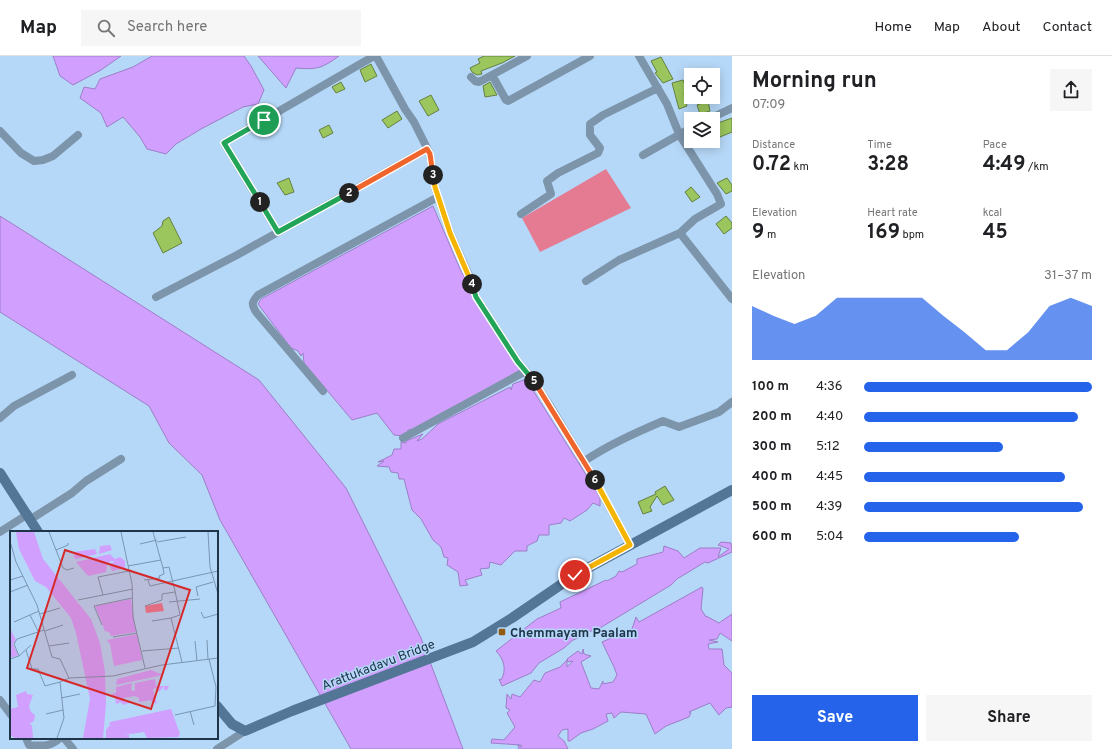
<!DOCTYPE html>
<meta charset="utf-8">
<style>
:root{--surface:#fff;--page:#f6f6f6;--text:#202124;--muted:#757577;--line:#e0e0e0;--accent:#2563eb}
body{margin:0;font-family:Overpass,sans-serif;background:var(--page);color:var(--text);height:100vh;display:flex;flex-direction:column;font-size:15px;white-space:nowrap}
*{box-sizing:border-box;margin:0}
p{font-size:13px;color:var(--muted)}
.icon{flex:none;width:22px;height:22px;fill:none;stroke:currentColor;stroke-width:2;stroke-linecap:round;stroke-linejoin:round}
.map{position:relative;flex:1;overflow:hidden}
.details{display:flex;flex-direction:column;background:var(--surface);width:380px}
.details>*{flex:none}
.fabs{position:absolute;left:684px;top:12px;display:grid;gap:8px}
.fabs a{display:grid;place-items:center;width:36px;height:36px;border-radius:0px;background:var(--surface);box-shadow:0 2px 10px #0003;font-size:20px}
.pin{position:absolute;display:grid;place-items:center;width:34px;height:34px;color:#fff;margin:-17px;border:2px solid #fff;border-radius:50%;box-shadow:0 1px 4px #0007}
.km{position:absolute;width:20px;height:20px;margin:-10px;border-radius:50%;background:#222;color:#fff;font-size:11px;line-height:20px;text-align:center}
.round{display:grid;place-items:center;flex:none;width:42px;height:42px;border-radius:0px;background:var(--page)}
.head{display:flex;align-items:center;justify-content:space-between;height:68px;padding:0 20px}
h1{font-size:22px;font-weight:700;line-height:30px}
.metrics{display:grid;grid-template-columns:repeat(3,1fr);gap:6px;height:68px;padding:4px 20px}
.metrics div{display:grid;align-content:center}
.metrics b{font-size:20px;font-weight:700}
.metrics small{font-size:11px;font-weight:400}
.metrics p{font-size:11px}
.chart{height:112px;padding:8px 20px}
.chart p{display:flex;justify-content:space-between}
.chart svg{width:100%;height:72px;margin-top:4px;fill:var(--accent);opacity:.7}
.primary-button{display:flex;gap:8px;margin-top:auto;padding:8px 20px}
.primary-button a{flex:1;height:46px;border-radius:0px;background:var(--accent);color:#fff;font-size:16px;font-weight:700;line-height:46px;text-align:center}
.primary-button a+a{background:var(--page);color:var(--text)}
ul{padding:0 20px;list-style:none;font-size:13px}
li{display:grid;grid-template-columns:64px 48px 1fr;align-items:center;height:30px}
li i{height:10px;border-radius:5px;background:var(--accent)}
header{display:flex;align-items:center;gap:24px;box-sizing:border-box;height:56px;padding:0 20px;background:var(--surface);border-bottom:1px solid var(--line)}
header strong{font-size:19px}
nav{display:flex;gap:22px;margin-inline-start:auto;font-size:14px}
.search{width:280px;height:36px;background:var(--page);display:flex;align-items:center;gap:10px;box-sizing:border-box;padding:0 14px;border-radius:0px;color:var(--muted);font-size:15px}
main{display:flex;flex:1;min-height:0}
.map>svg:first-child{display:block}
</style>
<header>
<strong>Map</strong>
<div class="search"><svg class="icon" aria-label="search" viewBox="0 0 24 24"><circle cx="10" cy="10" r="6"/><path d="M15 15l6 6"/></svg>Search here</div>
<nav><a>Home</a><a>Map</a><a>About</a><a>Contact</a></nav>
</header>
<main>
<div class="map">
<svg width="732" height="693" viewBox="0 0 732 693">
<rect width="100%" height="100%" fill="#b6d8f8"/>
<path fill="#e57b92" d="M606,113l25,39 -91,44 -18,-34z"/>
<path fill="#d19ffe" stroke="#9b7fc8" d="M53,0h68l-20,14 -28,15 -13,-9z
M152,0h92l7,10 13,24 -6,14 -15,3 -42,22 -25,15 -10,10 -19,-5 -7,-12 -17,-20 -16,10 -6,-14 -21,-15 4,-11 11,2 5,-10 33,-12z
M258,0h81c-17,12 -21,14 -43,12l-10,20z
M433,150l28,65 59,99 -98,57 -14,3 -2,6 -12,-1 -17,-22 -25,7 -48,-57 -1,-10 -2,3 -3,-5 -7,-3 -33,-44 3,-5z
M0,160l259,164 87,108 75,150 42,111h-112l-131,-229 -18,-45 -33,-32 -20,-37 -149,-94z
M526,323l74,118v9l-7,-3 -6,7 -17,11 -6,-3 -3,5 -12,2v10h-10l-2,6 -10,5v5h-12l-14,14 -11,-3 -1,6 -9,1 2,6 -17,5 3,5 -8,1 -2,-14 -11,-7 1,-7 -4,-1 -3,-10 -8,-7 -12,-21 -9,-9 -8,-31h-5l-1,-6 -7,-1 -2,-5 -12,-1 7,-5 -6,1 14,-7 2,-6h7v-7l5,1v-2l17,-7 -6,7 5,-2 16,-15 72,-37 1,3 2,-6z
M721,486l10,1 1,9 -24,11 -3,-1 -28,17 -6,6 -71,43 -18,6 1,2 -10,4 -9,8 -25,15 -8,10 -29,13 -3,-7 2,1c6,-10 3,-21 -5,-29l41,-32 24,-11 -1,-6 46,-22 1,1 9,-5 3,-5 3,1 15,-8v-5l26,-7 1,-6 14,5 6,7 16,-10h21l-3,9 11,-8 -11,-4z
M702,531l1,2 -2,20 5,8v-1l13,7 13,-9v27l-12,-8 -3,6 -8,1 9,2 -10,2 1,5h13l2,16 8,8v34l-6,1 -7,7 -9,-12 -21,9 2,1 -2,4 -23,9 -11,8 -9,-20 -25,-2 -7,6 -2,-5 -6,1 2,7 -15,8 -12,4 -11,8h-2v-12l-6,1 -4,6 6,5 4,8h-49l-1,-4 4,2 -1,-2 -30,-2 1,-4 12,1 11,-13 -8,-14 3,-3 -4,-2 1,-14 4,5 1,-5 8,3 14,-17 6,2 5,-9 15,-6 7,-7v7l6,-6 -5,1 -1,-3 11,-8 4,3 1,-5 1,5 7,2 -10,6 10,26 8,1 4,-8v3l10,-2 4,-7 -3,-8 -12,-25 30,-13 4,-12 3,5z"/>
<path fill="#9bc55d" stroke="#65803f" d="M484,0h31l-13,7 -21,8 1,3 -5,1 -5,-3 -2,-4 10,-5 -2,-4z
M661,1l12,22 -10,4 -8,-10 2,-1 -6,-11z
M371,8l6,12 -12,6 -5,-12z
M683,24l5,12 -4,1 3,13 -8,3 -7,-26z
M341,26l4,7 -9,4 -4,-6z
M490,26l7,13 -12,2 -2,-11z
M431,39l8,15 -11,6 -9,-15z
M708,45l2,10 -10,3 -3,-9z
M397,55l5,8 -14,9 -6,-8z
M732,62v14l-12,5 -5,-13z
M329,69l4,8 -10,5 -4,-8z
M289,122l5,14 -9,3 -8,-12z
M727,122l5,7v6l-6,3 -9,-11z
M691,131l9,10 -8,5 -7,-10z
M726,160l6,7v5l-8,6 -8,-10z
M169,161l13,26 -19,10 -10,-20 9,-7 1,-5z
M665,430l9,14 -11,5 -6,-9 -7,11 2,4 -9,3 -5,-12 18,-8 -1,-2z"/>
<g fill="none" stroke-linecap="round" stroke-linejoin="round">
<path stroke="#7d95ab" stroke-width="8" d="M376,0l29,53 9,13 16,32 5,33 3,10 12,36 21,47 5,17 42,65 13,15 21,32 42,70 36,66
M639,0l28,48 12,30 38,60 4,10 -26,15 -15,14 52,66
M492,19l14,25 2,1 82,-45
M471,21l4,4 4,1 48,-26
M709,63l23,-11
M0,75l21,22 13,8 9,-1 10,-4 25,-21
M643,99l48,-27
M521,158l30,-20 -4,-13 11,-8 40,-20 2,-5 -10,-13v-11l13,-9 55,-27
M278,176l-54,-89 150,-87
M586,225l33,-21 61,-27
M156,241l81,-42 190,-106
M323,335l-67,-79c-5,-8 -4,-10 2,-17l180,-98
M0,362l14,-12 58,-31
M403,382l123,-67
M583,406c25,-17 52,-29 80,-41l16,6 27,-10 13,-5 13,-10
M31,463l41,-26 14,-12 35,-22
M0,476l28,-18
M0,644l11,15
M26,682l3,7c14,1 21,2 31,-7
M64,682l9,11
M217,693l28,-18"/>
<path stroke="#537696" stroke-width="10" d="M0,417l38,59
M217,650l15,18 13,7 47,-20 181,-69 39,-24 63,-43 157,-85"/>
</g>
<g fill="none" stroke-linecap="round" stroke-linejoin="round">
<g stroke="#fff" stroke-width="8">
<path id="split-1" d="M260,146l-36,-59 40,-23"/>
</g>
<g stroke="#fff" stroke-width="8">
<path id="split-2" d="M260,146l18,30 71,-39"/>
</g>
<g stroke="#fff" stroke-width="8">
<path id="split-3" d="M349,137l78,-44 3,5 3,21"/>
</g>
<g stroke="#fff" stroke-width="8">
<path id="split-4" d="M433,119l2,12 15,46 22,51"/>
</g>
<g stroke="#fff" stroke-width="8">
<path id="split-5" d="M472,228l4,13 42,65 16,19"/>
</g>
<g stroke="#fff" stroke-width="8">
<path id="split-6" d="M534,325l61,99"/>
</g>
<g stroke="#fff" stroke-width="8">
<path id="split-7" d="M575,519l55,-30 -35,-65"/>
</g>
<use href="#split-1" stroke="#22a559" stroke-width="5"/>
<use href="#split-2" stroke="#22a559" stroke-width="5"/>
<use href="#split-3" stroke="#f0652b" stroke-width="5"/>
<use href="#split-4" stroke="#f5b400" stroke-width="5"/>
<use href="#split-5" stroke="#22a559" stroke-width="5"/>
<use href="#split-6" stroke="#f0652b" stroke-width="5"/>
<use href="#split-7" stroke="#f5b400" stroke-width="5"/>
</g>
<rect fill="#915b11" stroke="#b6d8f8" stroke-width="1.5" x="498" y="572" width="8" height="8" rx="2"/>
<g text-anchor="middle" stroke-width="3" stroke-linejoin="round" paint-order="stroke">
<g font-size="13" font-weight="bold" fill="#1d3449" stroke="#b6d8f8" text-anchor="start">
<text x="510" y="581">Chemmayam Paalam</text>
</g>
<g font-size="13" fill="#1d3449" stroke="#b6d8f8">
<text transform="translate(378 608) rotate(-21)" y="5">Arattukadavu Bridge</text>
</g>
</g>
<g transform="translate(10 475)">
<rect width="208" height="208" fill="#b6d8f8"/>
<path d="M152,72l2,8 -18,2 -1,-7z" fill="#e57b92"/>
<path d="M6,1h18l9,27 48,60 9,24 5,29 1,32 -3,34h-20l7,-39 -14,-66 -5,-15 -25,-31 -11,-6 -16,-32zM100,14l2,5 -13,4 1,-8zM85,18l2,5 -21,5 -2,-2v-5zM100,23l5,5 5,-2 5,4v7l-13,3 -3,-7 6,-2 -4,-1 -4,3 -1,8 -18,4 -12,-14zM121,68l5,33 -25,4 -2,-4 -4,-1 -10,-25zM0,97l6,12 -3,4 5,11 -4,2h-4zM127,103l5,26 -28,6 -4,-22 -3,-4zM141,139l12,5 -47,10 1,-6zM145,148l1,7h13l-2,4h-3v-4l-5,6 -3,-4 -3,1 4,15 -7,-4 -11,2v-4l-4,-2 -11,2v-2v6h7l-8,3 -2,-3 -5,2 -1,-8 -4,-2 5,-1v-6l16,-4 -1,7 4,1v-8zM16,160l1,3 6,1 -4,11 2,6 4,3 -1,6 -5,3 3,1 1,13h-18l-5,-3v-26l8,-2 -2,-12zM161,178l9,25 -2,3 -31,1 -3,-6 -20,3h5v3h-23v-8l3,-4 4,-1h-4l1,-3z" fill="#d19ffe"/>
<path fill="none" stroke="#7996b2" stroke-width="1" d="M39,1l14,36 4,2 7,-2M111,1l11,52 1,33 12,51M143,1l10,36 6,-1 6,24 5,24 -9,3 11,44M198,1l2,35 8,27M0,10l6,21 21,43 15,52 8,2 9,19 44,-2 49,-11 56,-7M147,11l29,-5M130,13l17,-4M46,19l12,-5v-2M118,35l33,-6M0,49l13,-4M134,49l16,-2 -1,-2 5,-2 -1,-6M138,49l2,6 68,-15M0,61l18,-7M93,64l-5,-18 31,-6M188,65l-2,-9 17,-5M68,69l55,-11M159,71l31,-3M135,75l17,-6v-6l13,-2M191,81l3,6 14,-4M30,83l20,-6M20,84l8,16M142,90l19,-3M4,91l25,-11M92,94l-8,-19 38,-8M35,100l18,-6M103,106l24,-4M197,109l1,19M185,110l2,20M39,115l20,-3M16,119l6,19h6l7,17 15,-4M132,120l37,-3M9,125l12,-11M0,128l9,-3 -5,-12 3,-5 27,-9M51,167l19,-4M180,180l4,14M36,183l17,-4M165,184l40,-9 1,-19 -7,-28M47,207l7,-20 -4,-36 9,-4"/>
<path fill="#d62828" fill-opacity="0.15" stroke="#d62828" stroke-width="2" d="M55,19l125,40 -39,119 -124,-41z"/>
<rect width="208" height="208" fill="none" stroke="#1d3449" stroke-width="2"/>
</g>
</svg>
<div class="fabs">
<a><svg class="icon" aria-label="locate" viewBox="0 0 24 24"><circle cx="12" cy="12" r="6"/><path d="M12 2v4M12 18v4M2 12h4M18 12h4"/></svg></a>
<a><svg class="icon" aria-label="layers" viewBox="0 0 24 24"><path d="M12 4l9 5-9 5-9-5zM3 14l9 5 9-5"/></svg></a>
</div>
<div class="pin" style="left:264px;top:64px;background:#1e9e55"><svg class="icon" aria-label="arrive" viewBox="0 0 24 24"><path d="M6 21V4h12l-3 4 3 4H6"/></svg></div>
<div class="pin" style="left:575px;top:519px;background:#d93025"><svg class="icon" aria-label="check" viewBox="0 0 24 24"><path d="M5 12l5 5 9-10"/></svg></div>
<b class="km" style="left:260px;top:146px">1</b>
<b class="km" style="left:349px;top:137px">2</b>
<b class="km" style="left:433px;top:119px">3</b>
<b class="km" style="left:472px;top:228px">4</b>
<b class="km" style="left:534px;top:325px">5</b>
<b class="km" style="left:595px;top:424px">6</b>
</div>
<section class="details">
<div class="head"><div><h1>Morning run</h1><p>07:09</p></div><a class="round"><svg class="icon" aria-label="share" viewBox="0 0 24 24"><path d="M12 15V3M7 8l5-5 5 5M5 13v7h14v-7"/></svg></a></div>
<div class="metrics">
<div><p>Distance</p><b>0.72<small> km</small></b></div>
<div><p>Time</p><b>3:28</b></div>
<div><p>Pace</p><b>4:49<small> /km</small></b></div>
</div>
<div class="metrics">
<div><p>Elevation</p><b>9<small> m</small></b></div>
<div><p>Heart rate</p><b>169<small> bpm</small></b></div>
<div><p>kcal</p><b>45</b></div>
</div>
<div class="chart"><p><span>Elevation</span>31–37 m</p>
<svg viewBox="0 0 160 44" preserveAspectRatio="none"><path d="M0 44V11L10 17L20 22L30 17L40 6L50 6L60 6L70 6L80 6L90 17L100 27L110 38L120 38L130 27L140 11L150 6L160 11V44z"/></svg>
</div>
<ul>
<li><b>100 m</b>4:36<i style="width:100%"></i></li>
<li><b>200 m</b>4:40<i style="width:94%"></i></li>
<li><b>300 m</b>5:12<i style="width:61%"></i></li>
<li><b>400 m</b>4:45<i style="width:88%"></i></li>
<li><b>500 m</b>4:39<i style="width:96%"></i></li>
<li><b>600 m</b>5:04<i style="width:68%"></i></li>
</ul>
<div class="primary-button"><a>Save</a><a>Share</a></div>
</section>
</main>
